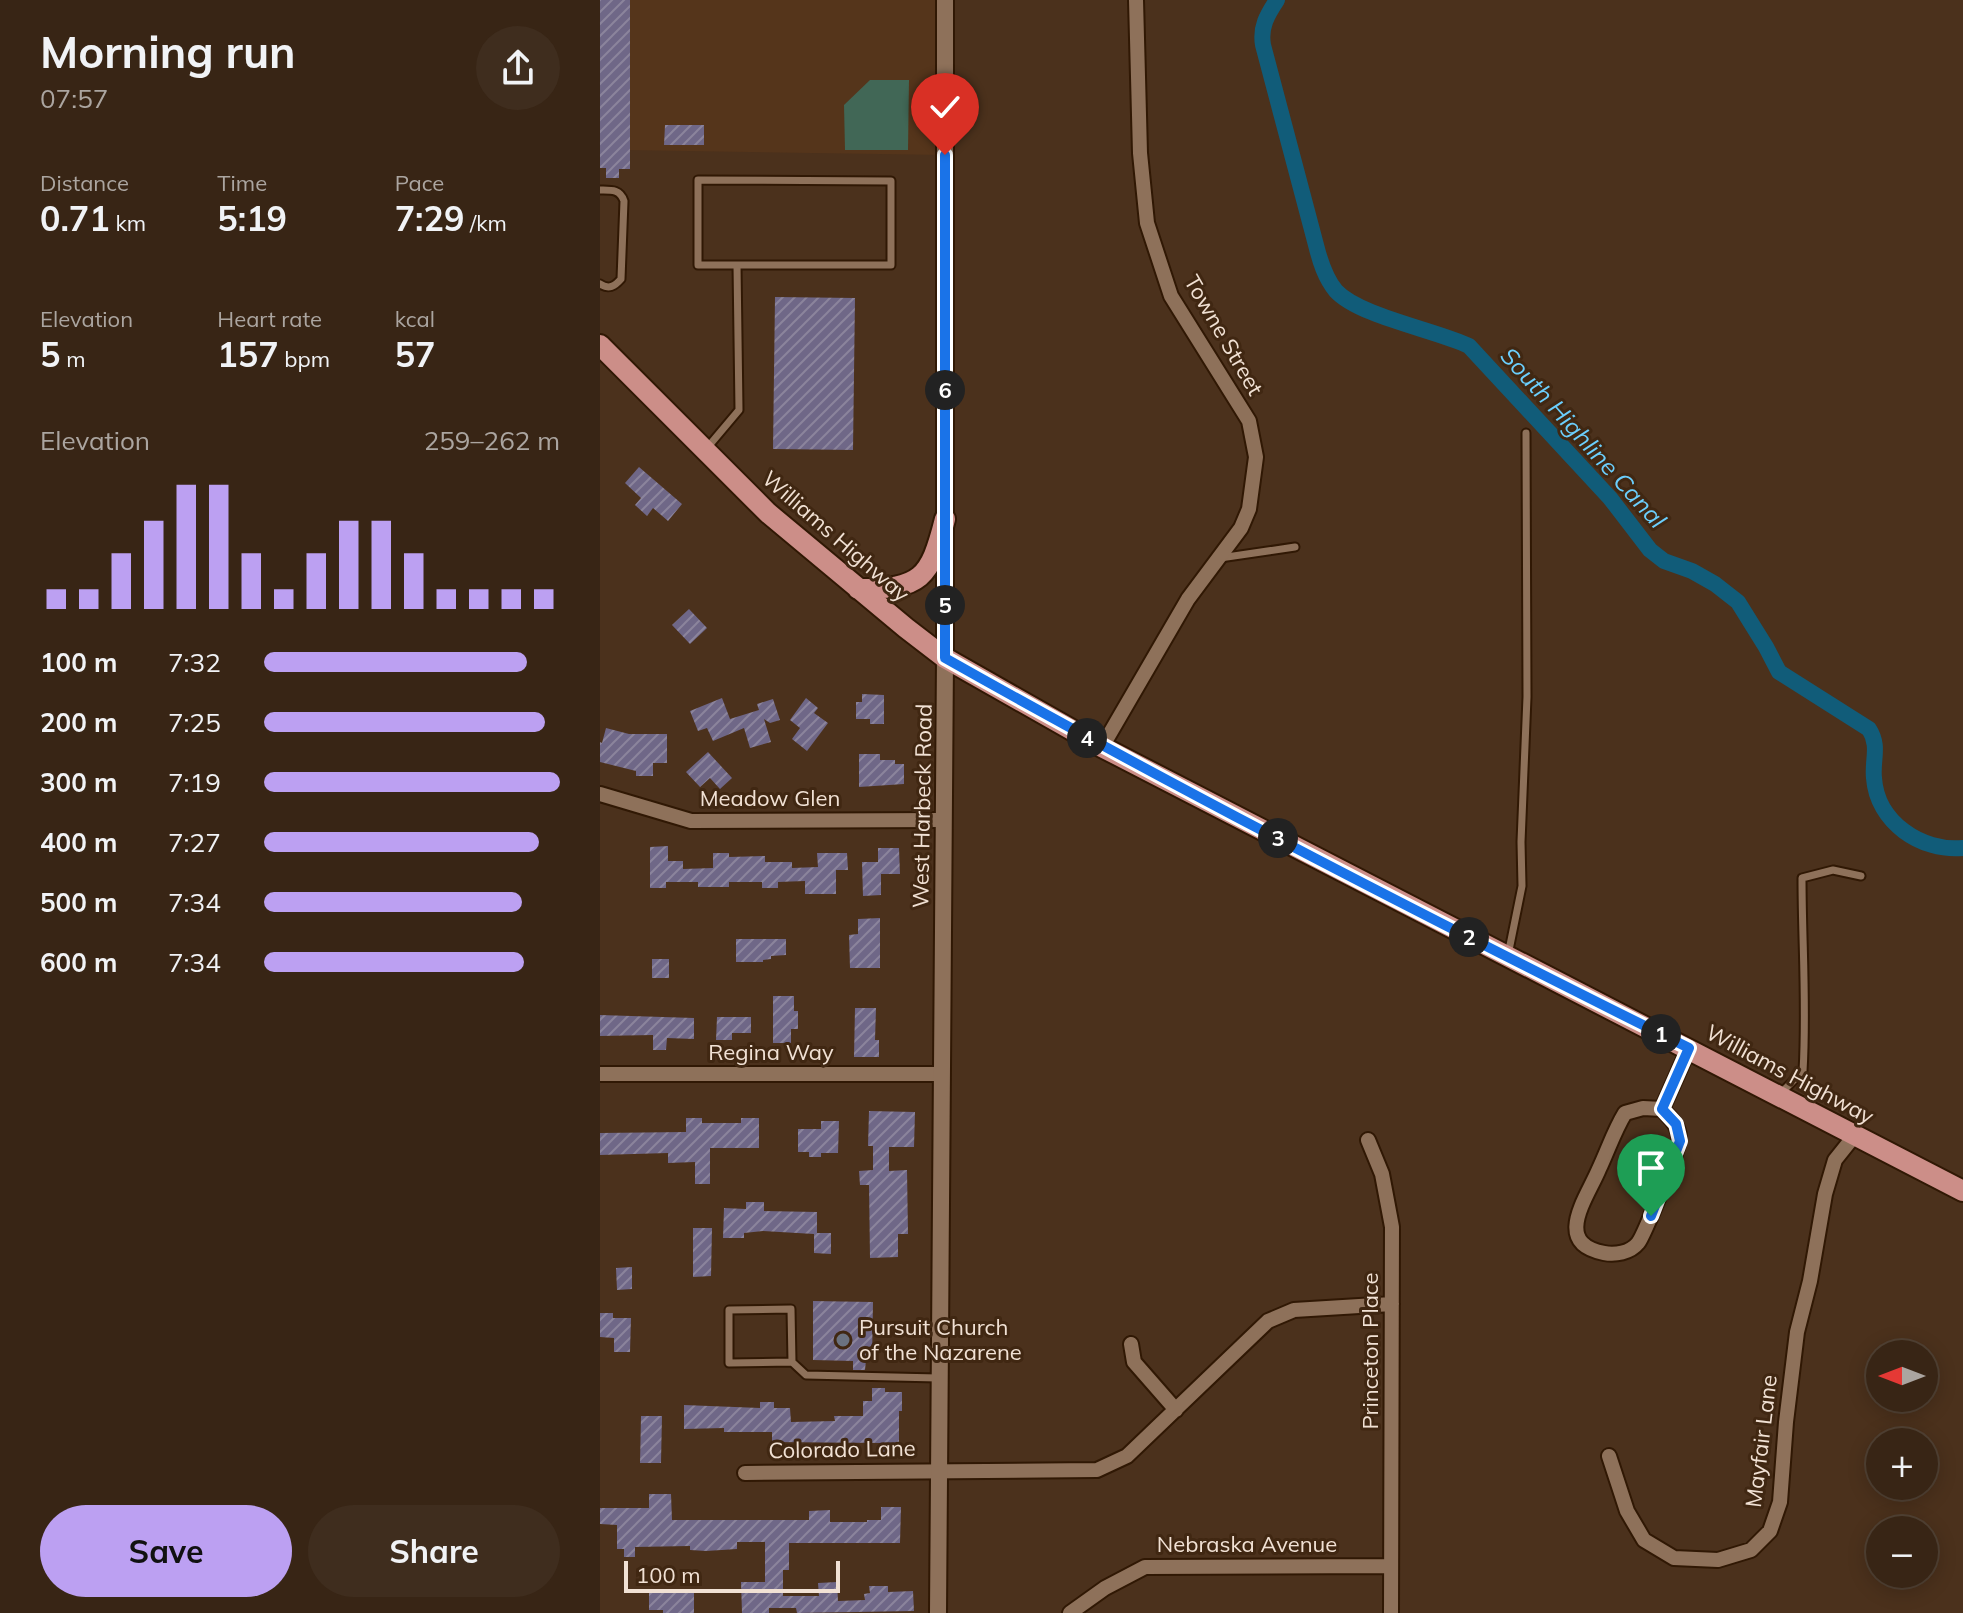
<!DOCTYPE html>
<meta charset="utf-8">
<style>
:root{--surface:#382515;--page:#3f2d1e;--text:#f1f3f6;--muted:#aba5a0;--line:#524234;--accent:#bca0f2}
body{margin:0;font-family:Mulish,sans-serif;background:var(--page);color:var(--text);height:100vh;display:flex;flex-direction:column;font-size:30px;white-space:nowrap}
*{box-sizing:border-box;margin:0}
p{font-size:26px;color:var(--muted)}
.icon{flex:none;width:44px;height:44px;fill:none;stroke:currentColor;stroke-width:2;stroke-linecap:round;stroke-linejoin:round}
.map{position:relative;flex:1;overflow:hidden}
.sheet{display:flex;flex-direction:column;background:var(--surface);width:600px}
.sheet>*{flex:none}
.needle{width:52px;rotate:270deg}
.buttons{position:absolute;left:1266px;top:1340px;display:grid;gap:16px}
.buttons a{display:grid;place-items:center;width:72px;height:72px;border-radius:50%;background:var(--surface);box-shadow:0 4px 20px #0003,0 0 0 2px var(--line);font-size:40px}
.scale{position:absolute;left:24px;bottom:20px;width:216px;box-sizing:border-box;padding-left:8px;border:4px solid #f1e1d4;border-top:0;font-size:22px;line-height:28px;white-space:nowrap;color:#f1e1d4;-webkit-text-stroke:6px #402712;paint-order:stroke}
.pin{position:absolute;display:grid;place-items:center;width:68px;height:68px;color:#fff;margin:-82px -34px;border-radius:50% 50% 50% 0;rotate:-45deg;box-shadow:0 0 8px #0007}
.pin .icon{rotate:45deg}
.km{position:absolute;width:40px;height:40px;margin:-20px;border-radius:50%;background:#222;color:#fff;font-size:22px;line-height:40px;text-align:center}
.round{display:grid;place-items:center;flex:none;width:84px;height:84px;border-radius:42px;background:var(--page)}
.head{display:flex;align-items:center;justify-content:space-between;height:136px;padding:0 40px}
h1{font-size:44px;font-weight:700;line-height:60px}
.figures{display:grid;grid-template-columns:repeat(3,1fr);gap:12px;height:136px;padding:8px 40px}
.figures div{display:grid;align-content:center}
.figures b{font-size:34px;font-weight:700}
.figures small{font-size:22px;font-weight:400}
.figures p{font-size:22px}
.chart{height:224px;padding:16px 40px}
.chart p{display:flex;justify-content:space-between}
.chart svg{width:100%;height:144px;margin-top:8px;stroke:var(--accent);stroke-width:6}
.action{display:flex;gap:16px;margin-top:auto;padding:16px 40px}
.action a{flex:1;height:92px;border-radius:48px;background:var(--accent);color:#111;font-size:32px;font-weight:700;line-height:92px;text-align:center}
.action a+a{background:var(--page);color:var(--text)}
ul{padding:0 40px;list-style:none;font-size:26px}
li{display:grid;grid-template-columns:128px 96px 1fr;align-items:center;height:60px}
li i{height:20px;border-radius:10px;background:var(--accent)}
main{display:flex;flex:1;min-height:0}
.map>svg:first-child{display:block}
</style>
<main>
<section class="sheet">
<div class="head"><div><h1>Morning run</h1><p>07:57</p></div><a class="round"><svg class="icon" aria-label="share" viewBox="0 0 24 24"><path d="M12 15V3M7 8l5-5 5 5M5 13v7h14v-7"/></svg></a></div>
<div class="figures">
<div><p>Distance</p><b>0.71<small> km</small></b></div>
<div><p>Time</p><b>5:19</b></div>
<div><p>Pace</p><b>7:29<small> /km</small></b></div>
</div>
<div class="figures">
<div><p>Elevation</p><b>5<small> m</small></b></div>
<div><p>Heart rate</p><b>157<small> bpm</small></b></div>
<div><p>kcal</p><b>57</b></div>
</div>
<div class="chart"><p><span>Elevation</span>259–262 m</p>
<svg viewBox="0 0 160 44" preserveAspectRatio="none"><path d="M5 44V38M15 44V38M25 44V27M35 44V17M45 44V6M55 44V6M65 44V27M75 44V38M85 44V27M95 44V17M105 44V17M115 44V27M125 44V38M135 44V38M145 44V38M155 44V38"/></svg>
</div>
<ul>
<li><b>100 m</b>7:32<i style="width:89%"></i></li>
<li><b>200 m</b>7:25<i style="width:95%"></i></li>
<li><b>300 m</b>7:19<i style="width:100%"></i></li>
<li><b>400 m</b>7:27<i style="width:93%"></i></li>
<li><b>500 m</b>7:34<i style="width:87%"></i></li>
<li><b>600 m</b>7:34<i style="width:88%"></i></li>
</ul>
<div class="action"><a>Save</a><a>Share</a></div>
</section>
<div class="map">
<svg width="1363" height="1613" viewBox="0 0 1363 1613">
<defs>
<pattern id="building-hatch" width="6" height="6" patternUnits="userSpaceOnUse" patternTransform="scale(2)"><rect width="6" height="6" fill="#6f6787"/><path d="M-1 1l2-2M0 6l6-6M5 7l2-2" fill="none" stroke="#8b849c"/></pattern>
</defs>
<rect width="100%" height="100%" fill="#4b311c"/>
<path fill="#55351b" d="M25,0h320v155l-320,-5z"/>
<path fill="#416756" d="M270,80h39l-1,70h-63l-1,-45z"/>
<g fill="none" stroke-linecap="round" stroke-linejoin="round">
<path stroke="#115c79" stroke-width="16" d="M677,0c-10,15 -17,27 -14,45l53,200c4,16 9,33 20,46 23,25 99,39 133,55l141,152 40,52 14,11 28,10 23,13 23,18 28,45 13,25 90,57c11,17 3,31 5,49 3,44 47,74 89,70"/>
</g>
<path fill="url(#building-hatch)" d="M0,0h30v169h-11v9h-13v-10h-6z
M65,125h39v20h-40z
M175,297l80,1 -2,152 -80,-1z
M39,467l43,37 -14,17 -15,-13 -6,8 -12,-11 6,-7 -16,-15z
M89,609l18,19 -17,16 -18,-19z
M262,694l22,1v29h-14v-5h-14v-17h6z
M122,698l8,21 29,-9 -2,-6 16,-5 7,21 -10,3 -6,-4 7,23 -21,6 -6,-20 -31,13 -6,-13 -9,3 -8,-20z
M206,698l12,10 -4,5 14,10 -21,28 -15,-12 8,-11 -10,-8z
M6,728l23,6h38v29h-14v13h-17v-5l-36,-9v-20l2,1z
M108,752l24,26 -12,11 -10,-11 -10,9 -14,-15z
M259,754h21v6h15v4h9v20l-45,3z
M68,846v15h15v8l30,-1v-15h16v4l36,-1v6h27v6l26,-1 -1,-14h30l1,17h-12v24h-31v-13l-27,1v6h-16v-6h-33v5h-31v-5h-32v6h-16v-41z
M278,848h21l1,26h-19v21l-18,1 -1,-34h16z
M280,918v50h-30l-1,-33 9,-1v-15z
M136,939h50v16l-15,1v3l-8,1v2h-27z
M52,959h17v19h-17z
M173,996h21v15h4v18h-7v14h-18z
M255,1008h21l-1,32h4v17h-25z
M0,1015l94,3v21l-27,-1 -1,12h-13v-15l-53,1z
M117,1017h34v16h-19v7h-16z
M269,1111l46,1 -1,35h-25v24l18,-1 1,64h-10v23l-28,1 -1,-73h-9l-1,-14 14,-1v-24h-5z
M86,1118h16v5h39v-5h18v30h-49v36h-15v-22l-27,1v-10l-68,2v-22l86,-1z
M221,1121h18l-1,32h-17v4h-12v-5h-11v-23h23z
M146,1202h18v9l53,1v21h14v21l-17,-1v-19l-51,-3 -19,2v5h-21l1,-30 22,1z
M93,1228h19l-1,48 -18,1z
M32,1267v22l-15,1 -1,-22z
M213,1301l60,1 -1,58h-6l-1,10h-12v-9l-40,-1z
M0,1313h13v5h18l-1,34h-16v-14l-14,-1z
M272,1388h13v4h17v19h-3v32h-4v13h-13v-13l-110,-1v-10h-48v-4l-40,1v-24l76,3v-6h14v6h16l1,14 44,-1 -1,-5h29v-15h9z
M41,1416h21l-1,47h-21z
M49,1494h22l1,26h137v-9l21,-1v12h37v-2h14v-13h20l-1,36h-111v27h-6v26h36l-1,-13 19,-1 1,19 27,-1 -1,-6 6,-1 -1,-7h19v6l25,-1 1,20 -117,2 -1,-5h-27v5h-27l-1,-31h24v-40h-28v7l-31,2 -16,-1v-4l-55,1v10h-11v-8h-7v-24l-17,-1v-16h49z
M49,1592l45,1v20h-31v-3h-14z"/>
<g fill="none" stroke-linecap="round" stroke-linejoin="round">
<g stroke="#301804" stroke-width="11">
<path id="service" d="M0,190c11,0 20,-1 24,11l-3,78c-6,7 -12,11 -21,5
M107,448l32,-38 -2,-145h154v-84l-193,-1v85h39
M620,558l75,-11
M908,955l14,-69 -1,-44 6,-145 -1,-264
M1180,1094l23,-23c4,-64 -1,-129 -1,-193l31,-8 28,6
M192,1362l-63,1v-53l62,-1 1,53 14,13 132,3"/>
</g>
<g stroke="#301804" stroke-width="18">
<path id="minor" d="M502,747l86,-148 53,-71 8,-19 7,-52 -7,-36 -78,-125 -24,-73 -7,-70 -4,-153
M0,794l91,27 252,-1
M0,1074h342
M1062,1109c8,9 18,17 17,31 0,8 -35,96 -41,103 -8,10 -23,12 -34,10 -52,-10 -17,-55 -5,-84 9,-19 15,-38 26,-56l18,-5 19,1 27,-61
M768,1140l14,34 10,53 -1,386
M531,1344l3,18 42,48
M1009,1456l18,55 17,29 30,18 44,2 33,-10 19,-19 10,-29 6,-80 11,-90 13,-51 15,-87 10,-34 20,-25
M145,1473l352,-3 30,-14 141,-135 26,-11 98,-6
M470,1613l35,-25 40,-21 245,-1"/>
</g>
<g stroke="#301804" stroke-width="20">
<path id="tertiary" d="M338,1613l7,-955v-658"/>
</g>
<g stroke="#301804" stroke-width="24">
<path id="primary" d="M0,345l168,168 138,115 39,30 157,89 861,444
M258,589c63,0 72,-10 87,-70"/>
</g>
<use href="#service" stroke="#8e715a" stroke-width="7"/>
<use href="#minor" stroke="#8e715a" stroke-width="14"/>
<use href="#tertiary" stroke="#8e715a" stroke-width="16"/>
<use href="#primary" stroke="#cc8e88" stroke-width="20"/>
</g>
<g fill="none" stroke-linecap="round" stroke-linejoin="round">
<g stroke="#fff" stroke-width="16">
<path id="route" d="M345,155v503c244,138 493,265 744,390l-27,61 14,15 4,17 -29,75"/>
</g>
<use href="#route" stroke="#1a73e8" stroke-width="10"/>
</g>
<circle fill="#6b7280" stroke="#402712" stroke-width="3" cx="243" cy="1340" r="8"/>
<g text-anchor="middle" stroke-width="6" stroke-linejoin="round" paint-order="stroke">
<g font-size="22" fill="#f1e1d4" stroke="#402712">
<text transform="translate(624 335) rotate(60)" y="8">Towne Street</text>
<text transform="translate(236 536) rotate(41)" y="8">Williams Highway</text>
<text x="170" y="806">Meadow Glen</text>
<text transform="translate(322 806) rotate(-89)" y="8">West Harbeck Road</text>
<text x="171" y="1060">Regina Way</text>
<text transform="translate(1190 1074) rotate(28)" y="8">Williams Highway</text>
<text transform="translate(770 1351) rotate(-90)" y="8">Princeton Place</text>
<text transform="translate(1161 1441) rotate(-83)" y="8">Mayfair Lane</text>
<text transform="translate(242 1449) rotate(-1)" y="8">Colorado Lane</text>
<text x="647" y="1552">Nebraska Avenue</text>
</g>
<g font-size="22" fill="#f1e1d4" stroke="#402712" text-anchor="start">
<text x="259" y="1335">Pursuit Church<tspan x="259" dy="25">of the Nazarene</tspan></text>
</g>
<g font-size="24" font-style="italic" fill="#6bcefc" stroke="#402712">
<text transform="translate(983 438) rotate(48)" y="8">South Highline Canal</text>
</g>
</g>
</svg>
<div class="buttons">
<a><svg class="needle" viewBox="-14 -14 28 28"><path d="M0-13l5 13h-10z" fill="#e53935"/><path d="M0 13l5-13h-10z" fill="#aba5a0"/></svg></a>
<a>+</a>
<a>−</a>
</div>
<div class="scale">100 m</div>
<div class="pin" style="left:1051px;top:1216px;background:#1e9e55"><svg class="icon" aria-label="arrive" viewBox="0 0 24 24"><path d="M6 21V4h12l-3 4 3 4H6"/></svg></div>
<div class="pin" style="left:345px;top:155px;background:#d93025"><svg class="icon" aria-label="check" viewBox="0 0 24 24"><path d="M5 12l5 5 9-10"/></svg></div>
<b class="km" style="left:1061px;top:1034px">1</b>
<b class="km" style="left:869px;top:937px">2</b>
<b class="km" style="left:678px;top:838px">3</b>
<b class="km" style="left:487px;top:738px">4</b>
<b class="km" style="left:345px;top:605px">5</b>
<b class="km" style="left:345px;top:390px">6</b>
</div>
</main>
